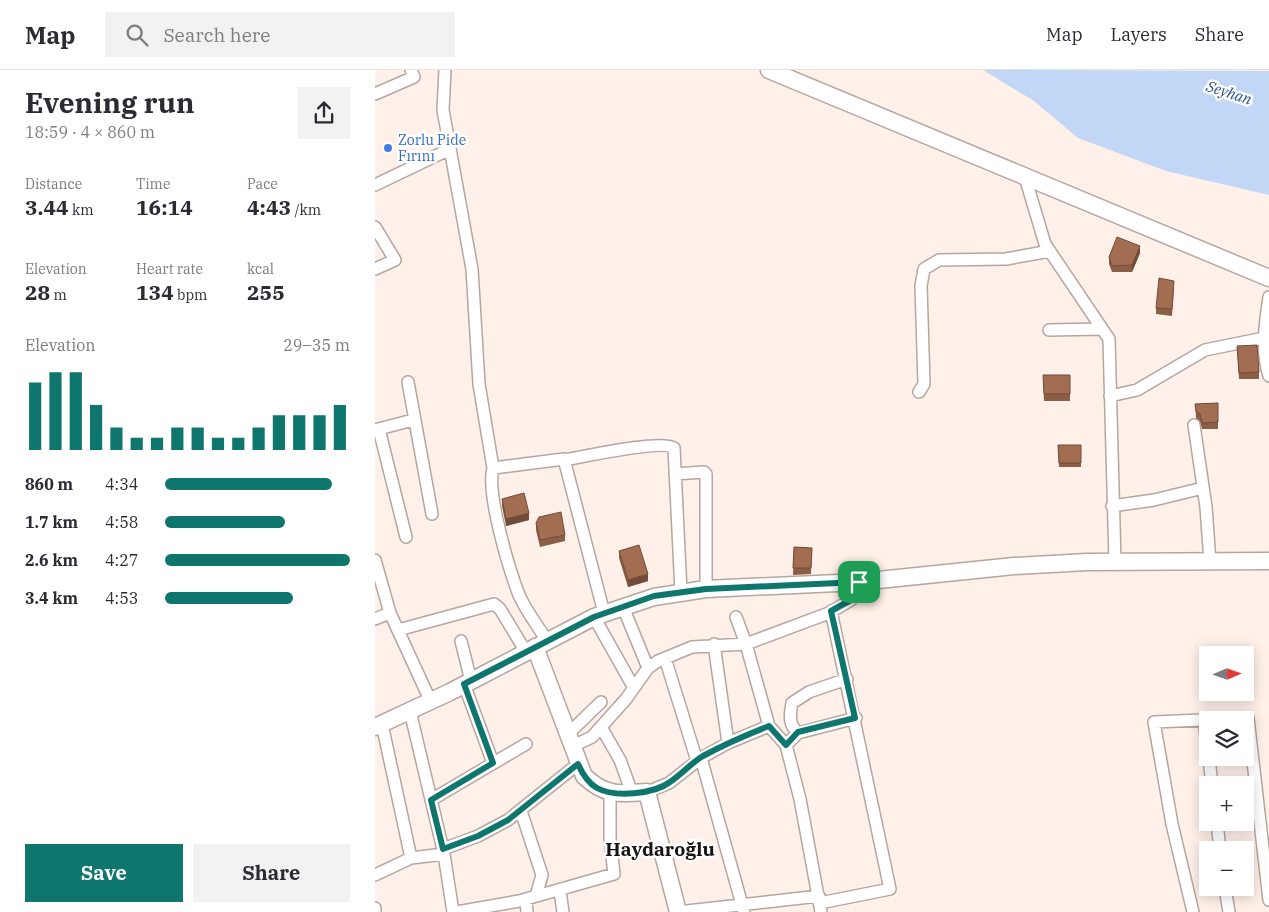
<!DOCTYPE html>
<meta charset="utf-8">
<style>
:root{--surface:#fff;--page:#f2f2f3;--text:#2b2b33;--muted:#7c7c81;--line:#e1e1e2;--accent:#0f766e}
body{margin:0;font-family:"IBM Plex Serif",serif;background:var(--page);color:var(--text);height:100vh;display:flex;flex-direction:column;font-size:19px;white-space:nowrap}
*{box-sizing:border-box;margin:0}
p{font-size:16px;color:var(--muted)}
.icon{flex:none;width:28px;height:28px;fill:none;stroke:currentColor;stroke-width:2;stroke-linecap:round;stroke-linejoin:round}
.map{position:relative;flex:1;overflow:hidden}
.side{display:flex;flex-direction:column;background:var(--surface);width:375px}
.side>*{flex:none}
.needle{width:32px;rotate:88deg}
.buttons{position:absolute;left:824px;top:576px;display:grid;gap:10px}
.buttons a{display:grid;place-items:center;width:55px;height:55px;border-radius:0px;background:var(--surface);box-shadow:0 2px 12px #0003;font-size:25px}
.pin{position:absolute;display:grid;place-items:center;width:42px;height:42px;color:#fff;margin:-21px;border-radius:10px;box-shadow:0 2px 8px #0006}
.round{display:grid;place-items:center;flex:none;width:52px;height:52px;border-radius:0px;background:var(--page)}
.overview{display:flex;align-items:center;justify-content:space-between;height:85px;padding:0 25px}
h1{font-size:28px;font-weight:800;line-height:38px}
.figures{display:grid;grid-template-columns:repeat(3,1fr);gap:8px;height:85px;padding:5px 25px}
.figures div{display:grid;align-content:center}
.figures b{font-size:21px;font-weight:800}
.figures small{font-size:14px;font-weight:400}
.figures p{font-size:14px}
.chart{height:140px;padding:10px 25px}
.chart p{display:flex;justify-content:space-between}
.chart svg{width:100%;height:90px;margin-top:5px;stroke:var(--accent);stroke-width:6}
.button{display:flex;gap:10px;margin-top:auto;padding:10px 25px}
.button a{flex:1;height:58px;border-radius:0px;background:var(--accent);color:#fff;font-size:20px;font-weight:800;line-height:58px;text-align:center}
.button a+a{background:var(--page);color:var(--text)}
ul{padding:0 25px;list-style:none;font-size:16px}
li{display:grid;grid-template-columns:80px 60px 1fr;align-items:center;height:38px}
li i{height:12px;border-radius:6px;background:var(--accent)}
header{display:flex;align-items:center;gap:30px;box-sizing:border-box;height:70px;padding:0 25px;background:var(--surface);border-bottom:1px solid var(--line)}
header strong{font-size:24px}
nav{display:flex;gap:28px;margin-inline-start:auto;font-size:18px}
.search{width:350px;height:45px;background:var(--page);display:flex;align-items:center;gap:12px;box-sizing:border-box;padding:0 18px;border-radius:0px;color:var(--muted);font-size:19px}
main{display:flex;flex:1;min-height:0}
.map>svg:first-child{display:block}
</style>
<header>
<strong>Map</strong>
<div class="search"><svg class="icon" aria-label="search" viewBox="0 0 24 24"><circle cx="10" cy="10" r="6"/><path d="M15 15l6 6"/></svg>Search here</div>
<nav><a>Map</a><a>Layers</a><a>Share</a></nav>
</header>
<main>
<section class="side">
<div class="overview"><div><h1>Evening run</h1><p>18:59 · 4 × 860 m</p></div><a class="round"><svg class="icon" aria-label="share" viewBox="0 0 24 24"><path d="M12 15V3M7 8l5-5 5 5M5 13v7h14v-7"/></svg></a></div>
<div class="figures">
<div><p>Distance</p><b>3.44<small> km</small></b></div>
<div><p>Time</p><b>16:14</b></div>
<div><p>Pace</p><b>4:43<small> /km</small></b></div>
</div>
<div class="figures">
<div><p>Elevation</p><b>28<small> m</small></b></div>
<div><p>Heart rate</p><b>134<small> bpm</small></b></div>
<div><p>kcal</p><b>255</b></div>
</div>
<div class="chart"><p><span>Elevation</span>29–35 m</p>
<svg viewBox="0 0 160 44" preserveAspectRatio="none"><path d="M5 44V11M15 44V6M25 44V6M35 44V22M45 44V33M55 44V38M65 44V38M75 44V33M85 44V33M95 44V38M105 44V38M115 44V33M125 44V27M135 44V27M145 44V27M155 44V22"/></svg>
</div>
<ul>
<li><b>860 m</b>4:34<i style="width:90%"></i></li>
<li><b>1.7 km</b>4:58<i style="width:65%"></i></li>
<li><b>2.6 km</b>4:27<i style="width:100%"></i></li>
<li><b>3.4 km</b>4:53<i style="width:69%"></i></li>
</ul>
<div class="button"><a>Save</a><a>Share</a></div>
</section>
<div class="map">
<svg width="894" height="842" viewBox="0 0 894 842">
<rect width="100%" height="100%" fill="#fff0e9"/>
<path fill="#c2d7f5" d="M608,0l286,1v124l-103,-24 -88,-33 -44,-37z"/>
<g fill="none" stroke-linecap="round" stroke-linejoin="round">
<g stroke="#b5a7a0" stroke-width="14">
<path id="street" d="M70,0l-2,40 29,159 7,115 14,84
M0,24l39,-17 -3,-7
M650,107l20,67 64,95 6,223
M0,115l75,-36
M0,157l20,33 -20,9
M894,227c-4,26 -8,53 0,79
M674,260l53,-1
M33,312l24,132
M544,322l5,-8 -3,-98 3,-17 15,-9 67,-1 44,-8
M735,326l27,-6 68,-40 59,-12
M819,355l12,82 4,55
M4,359l27,108
M0,360l38,-10
M189,390c18,-3 99,-21 110,-12l7,144
M300,404l29,-2 2,2v115
M737,436l42,-6 49,-12
M0,490l15,53 41,89
M248,537l25,61
M219,547l40,71
M361,547l10,27 23,82 17,19 14,54 21,113
M0,549l15,-6
M23,560l96,-26 6,5 26,43
M86,571l10,40
M172,571c-9,-15 -21,-30 -28,-46 -10,-26 -33,-102 -26,-127l71,-9 40,154
M339,574l14,99
M290,588l32,103
M89,614l29,79
M35,641l34,143 9,58
M829,650l3,25
M7,654l29,134
M226,657l19,33 12,33
M423,663c-10,-9 -8,-18 -6,-30l17,-11 38,-13
M192,665l34,-33
M411,675l12,-12 58,-15
M196,677l21,-10 34,-38 22,-31 10,-7 34,-14 54,-3 83,-31 22,-13 8,-18
M326,688l43,154
M834,688l3,27
M272,722l22,-9 32,-25 27,-15 41,-17
M56,730l95,-56
M146,741l21,64 -6,21
M842,752l3,28
M68,779l35,-13 30,-16 70,-56
M0,805l36,-17 33,-4
M850,818l4,24
M185,821l3,21
M151,829l1,13
M445,833l70,-14 -59,-278
M0,838v4
M82,842l62,-11 95,-27 -4,-36v-47
M303,842l141,-16
M818,842l-21,-88 -18,-102 94,-4 21,182"/>
</g>
<g stroke="#b5a7a0" stroke-width="19">
<path id="secondary" d="M394,0l500,208
M160,577l49,129c21,20 35,18 63,16l31,120
M0,657l75,-35 144,-75 60,-20 52,-8 153,-7 155,-16 73,-4 182,-1"/>
</g>
<use href="#street" stroke="#fff" stroke-width="11"/>
<use href="#secondary" stroke="#fff" stroke-width="16"/>
</g>
<path fill="#8b5e46" d="M765,183l-8,19h-20l-3,-8v-7z
M799,217l-2,29 -16,-2v-6z
M862,276l22,26v7h-20z
M668,305h27v26h-26z
M843,333v26h-16l-2,-8 -4,-3 -1,-14z
M683,375h23v22h-22z
M127,429l27,21 -23,6 -4,-20z
M161,453l29,12v6l-25,6 -4,-17z
M419,477l18,1 -1,26 -18,1z
M244,481l29,30 -20,6 -9,-29z"/>
<path fill="#714c39" d="M765,176v7l-8,19v-7z
M154,443v7l-23,6v-7z
M273,504v7l-20,6v-7z"/>
<path fill="#a26d51" stroke="#714c39" d="M742,167l23,9 -8,19 -20,1 -3,-9z
M784,208l15,3 -2,28 -16,-1z
M882,275l2,27 -20,1 -2,-27z
M668,305h27v19h-26z
M843,333v19l-16,1 -2,-9 -4,-3 -1,-7z
M683,375h23v18h-22z
M149,423l5,20 -23,6 -4,-20z
M186,442l4,23 -25,5 -4,-17 3,-6z
M264,475l9,29 -20,6 -9,-29z
M419,477l18,1 -1,20h-18z"/>
<g fill="none" stroke-linecap="round" stroke-linejoin="round">
<g stroke="#fff" stroke-width="10">
<path id="route" d="M484,512l-8,18 -20,11 24,107 -57,14 -12,13 -17,-19c-23,9 -44,18 -66,30 -12,7 -21,18 -33,26 -16,12 -55,16 -73,6 -9,-5 -15,-15 -19,-24l-70,56 -30,16 -35,13 -12,-49 62,-37 -29,-79 130,-67 60,-21 52,-7z"/>
</g>
<use href="#route" stroke="#0f766e" stroke-width="6"/>
</g>
<circle fill="#3f7fe0" stroke="#fff" stroke-width="2" cx="13" cy="78" r="5"/>
<g text-anchor="middle" stroke-width="5" stroke-linejoin="round" paint-order="stroke">
<g font-size="14" fill="#366cbe" stroke="#fff" text-anchor="start">
<text x="23" y="75">Zorlu Pide<tspan x="23" dy="16">Fırını</tspan></text>
</g>
<g font-size="15" font-style="italic" fill="#244f8a" stroke="#fff">
<text transform="translate(854 23) rotate(18)" y="5">Seyhan</text>
</g>
<g font-size="19" font-weight="bold" fill="#181311" stroke="#fff">
<text x="285" y="786">Haydaroğlu</text>
</g>
</g>
</svg>
<div class="buttons">
<a><svg class="needle" viewBox="-14 -14 28 28"><path d="M0-13l5 13h-10z" fill="#e53935"/><path d="M0 13l5-13h-10z" fill="#7c7c81"/></svg></a>
<a><svg class="icon" aria-label="layers" viewBox="0 0 24 24"><path d="M12 4l9 5-9 5-9-5zM3 14l9 5 9-5"/></svg></a>
<a>+</a>
<a>−</a>
</div>
<div class="pin" style="left:484px;top:512px;background:#1e9e55"><svg class="icon" aria-label="arrive" viewBox="0 0 24 24"><path d="M6 21V4h12l-3 4 3 4H6"/></svg></div>
</div>
</main>
